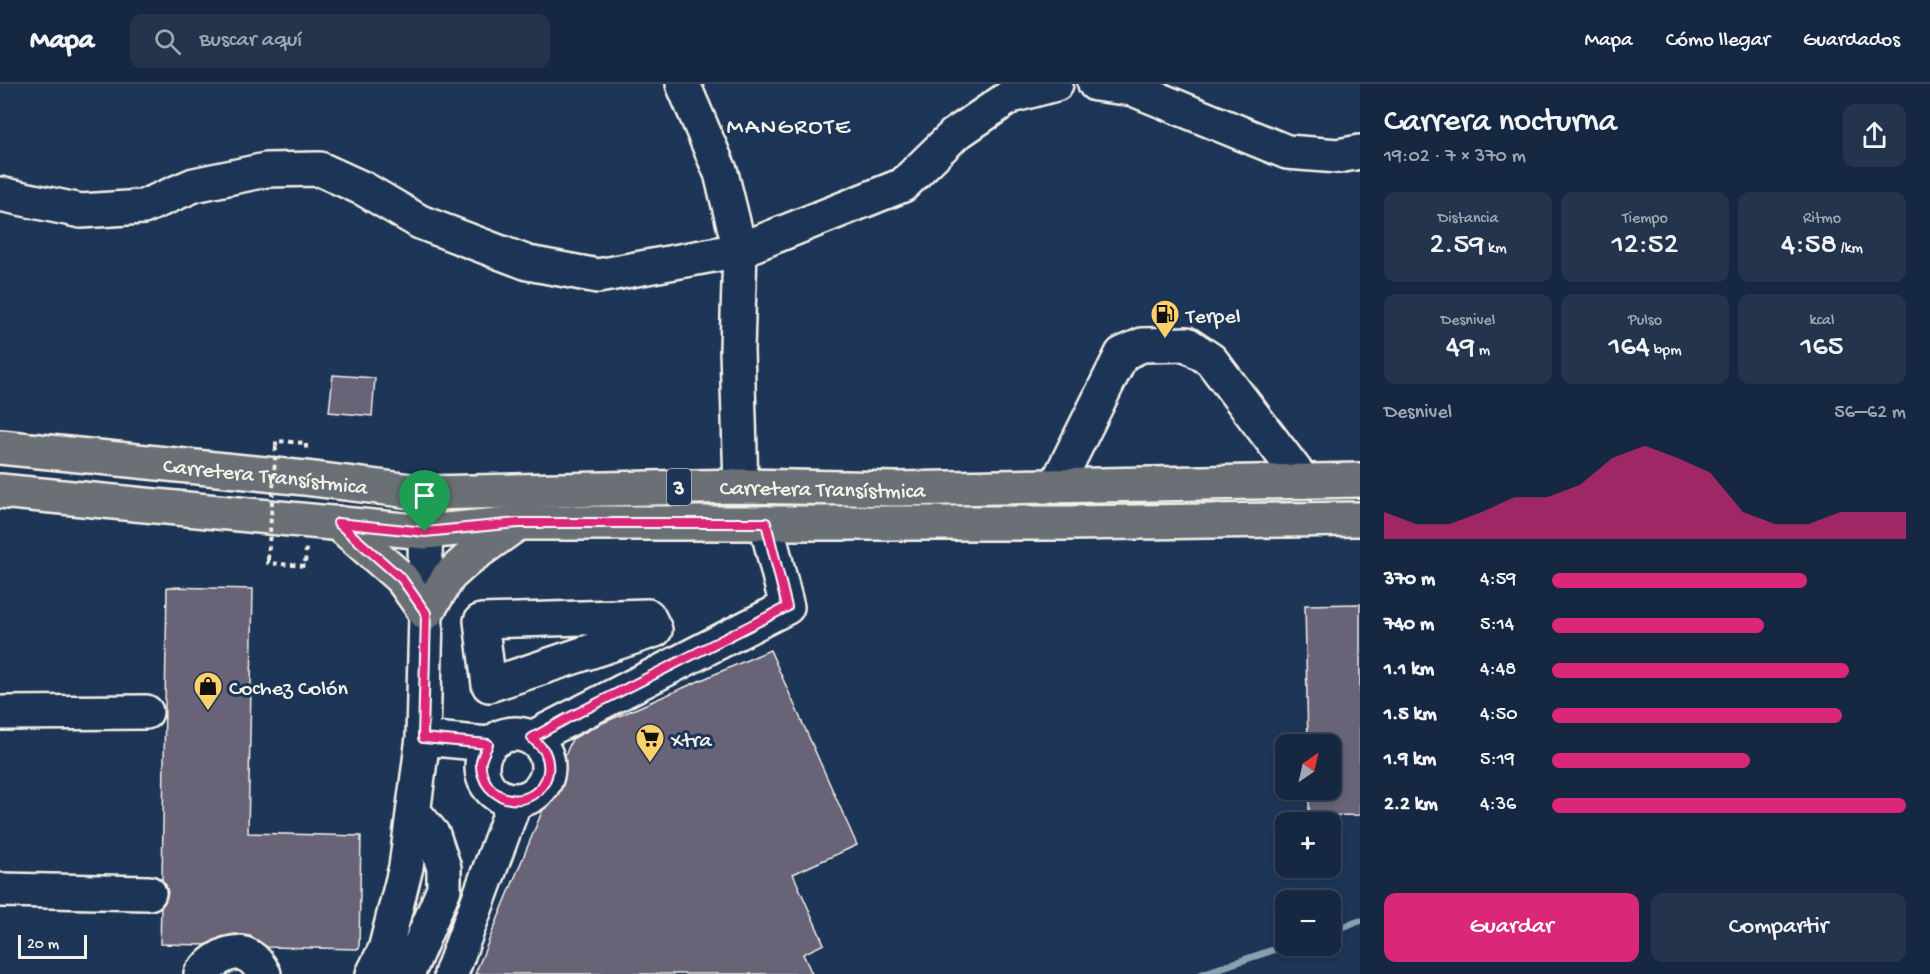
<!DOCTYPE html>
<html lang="es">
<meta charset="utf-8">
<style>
:root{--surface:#162841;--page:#23344c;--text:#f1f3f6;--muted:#9ea6b1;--line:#35445a;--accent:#db2777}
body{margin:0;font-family:"Gochi Hand",sans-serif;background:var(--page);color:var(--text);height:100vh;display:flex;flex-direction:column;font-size:22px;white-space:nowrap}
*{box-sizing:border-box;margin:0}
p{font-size:20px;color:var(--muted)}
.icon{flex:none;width:33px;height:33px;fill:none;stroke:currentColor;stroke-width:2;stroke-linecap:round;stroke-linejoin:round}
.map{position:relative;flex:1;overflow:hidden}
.sheet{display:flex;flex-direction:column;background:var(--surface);width:570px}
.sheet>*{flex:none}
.needle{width:39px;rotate:34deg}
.controls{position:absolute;left:1275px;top:650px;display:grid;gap:12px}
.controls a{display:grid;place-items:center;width:66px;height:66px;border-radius:12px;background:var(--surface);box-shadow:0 3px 9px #0003,0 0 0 2px var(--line);font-size:30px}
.scale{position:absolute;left:18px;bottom:15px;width:69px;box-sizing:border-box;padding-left:6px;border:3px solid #f4f1e8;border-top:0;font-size:16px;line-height:21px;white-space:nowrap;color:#f4f1e8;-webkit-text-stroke:4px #1d3557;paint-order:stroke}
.pin{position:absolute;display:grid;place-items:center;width:51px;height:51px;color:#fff;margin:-62px -26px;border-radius:50% 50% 50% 0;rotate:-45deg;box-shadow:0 0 6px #0007}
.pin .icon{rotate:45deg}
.round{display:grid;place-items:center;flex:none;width:63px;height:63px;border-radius:12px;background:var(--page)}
.head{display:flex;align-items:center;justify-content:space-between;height:102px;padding:0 24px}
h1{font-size:33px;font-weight:600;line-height:45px}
.metrics{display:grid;grid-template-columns:repeat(3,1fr);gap:9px;height:102px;padding:6px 24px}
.metrics div{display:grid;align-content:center;border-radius:12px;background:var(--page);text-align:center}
.metrics b{font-size:30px;font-weight:600}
.metrics small{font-size:16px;font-weight:400}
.metrics p{font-size:16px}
.chart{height:168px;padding:12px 24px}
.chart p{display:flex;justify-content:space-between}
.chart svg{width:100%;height:108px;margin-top:6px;fill:var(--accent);opacity:.7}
.cta{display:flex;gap:12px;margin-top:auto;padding:12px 24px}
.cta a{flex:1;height:69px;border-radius:12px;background:var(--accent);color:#fff;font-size:24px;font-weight:600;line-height:69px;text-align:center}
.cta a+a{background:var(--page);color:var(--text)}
ul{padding:0 24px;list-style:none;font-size:20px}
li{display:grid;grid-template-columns:96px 72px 1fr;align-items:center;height:45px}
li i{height:15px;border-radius:8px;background:var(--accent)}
header{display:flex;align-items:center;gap:36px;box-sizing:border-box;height:84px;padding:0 30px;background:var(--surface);border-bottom:2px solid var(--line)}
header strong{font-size:28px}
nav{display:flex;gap:33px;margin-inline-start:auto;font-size:21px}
.search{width:420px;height:54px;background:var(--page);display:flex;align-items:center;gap:15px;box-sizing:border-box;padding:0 21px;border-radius:12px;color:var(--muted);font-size:22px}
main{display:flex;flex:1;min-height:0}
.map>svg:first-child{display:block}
</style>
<header>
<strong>Mapa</strong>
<div class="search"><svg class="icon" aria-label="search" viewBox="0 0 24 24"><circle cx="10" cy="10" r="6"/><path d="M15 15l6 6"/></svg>Buscar aquí</div>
<nav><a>Mapa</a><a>Cómo llegar</a><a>Guardados</a></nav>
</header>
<main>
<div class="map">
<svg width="1360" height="890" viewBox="0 0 1360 890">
<rect width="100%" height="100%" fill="#1d3557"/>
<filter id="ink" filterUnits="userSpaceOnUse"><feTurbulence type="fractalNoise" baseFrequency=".0167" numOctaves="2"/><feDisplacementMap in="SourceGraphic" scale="12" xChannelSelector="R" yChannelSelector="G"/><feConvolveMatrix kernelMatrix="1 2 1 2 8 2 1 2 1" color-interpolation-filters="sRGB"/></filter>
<g filter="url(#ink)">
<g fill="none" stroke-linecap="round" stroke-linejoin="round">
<path stroke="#89a1af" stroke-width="7" d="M1330,847l30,-10
M1202,890l86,-29"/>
</g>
<path fill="#686377" stroke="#f4f1e8" stroke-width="1.5" d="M333,291l42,3 -3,38 -43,-4z
M167,503l86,2 -5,244 113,3 -2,113 -92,-2 -17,-11 -15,-2 -14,3 -15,8 -46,-1 1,-37 4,-5 3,-9 -2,-8 -4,-5z
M1360,520v211l-51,1v-27h21v-45h-22l-3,-139z
M770,566l87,195 -64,29 31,70 -21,10 9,20h-337l97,-235 26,-14z"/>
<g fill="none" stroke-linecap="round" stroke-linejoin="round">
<g stroke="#f4f1e8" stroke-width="38">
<path id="minor" d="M683,0l38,89 19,77 -3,99 4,137
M1095,0l38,5 154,63 51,4 22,-4
M0,110l81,17 62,-4 51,-22 72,-15 54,-1 44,20 56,33 108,41 70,13 142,-26 163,-65 51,-50 57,-39 45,-12
M1056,402l66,-132 20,-9 45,-1 24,16 92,121
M648,532l7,14 -166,55 -8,-64z
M0,629l146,-1
M482 683a33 33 0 1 1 66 0a33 33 0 1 1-66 0Z
M423,654l65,6
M532,654l255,-131 -21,-84
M0,806l149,3
M201,890c21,-23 46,-33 63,0
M373,890l12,-24 21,-83 17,-129 3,-125 -1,-81 2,-39
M406,890l5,-8 33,-77v-21l-11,-33 -19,-23
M451,890l64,-173"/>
</g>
<g stroke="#f4f1e8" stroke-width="38">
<g id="major">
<path id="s1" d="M0,363l305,31 122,15 314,-7 155,3 464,-9"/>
<path d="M0,407l425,41 93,-9h551l291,-4"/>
<path d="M338,439l64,56 24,34 23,-37 20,-18 48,-34"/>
</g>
</g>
<path stroke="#f4f1e8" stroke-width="4" stroke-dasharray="4.5 4.5" stroke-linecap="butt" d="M276,362v-5l30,2v10
M268,475v4l37,3 1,-19"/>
<use href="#minor" stroke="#1d3557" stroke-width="33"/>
<use href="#major" stroke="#6b6f75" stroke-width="33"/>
<path stroke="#f4f1e8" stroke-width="4" stroke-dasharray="4.5 4.5" stroke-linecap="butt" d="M268,475l8,-113"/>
</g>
</g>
<g fill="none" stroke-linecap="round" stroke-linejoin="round" filter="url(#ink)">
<g stroke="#fff" stroke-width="12">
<path id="route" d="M338,439l87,9 93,-9h248l21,84 -221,112 -34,19c4,4 10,9 13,14 16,36 -29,65 -56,35 -5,-6 -9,-17 -8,-25 1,-6 5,-12 7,-18l-65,-6 3,-125 -24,-34z"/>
</g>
<use href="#route" stroke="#db2777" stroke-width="8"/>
</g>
<defs>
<g id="fuel-pin" transform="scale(1.5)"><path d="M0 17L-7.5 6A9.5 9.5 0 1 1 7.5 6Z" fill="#ffd166" stroke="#1d3557"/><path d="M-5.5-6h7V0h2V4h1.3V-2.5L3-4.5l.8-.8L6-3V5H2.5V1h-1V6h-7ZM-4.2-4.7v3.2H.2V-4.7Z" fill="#111"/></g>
<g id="shop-pin" transform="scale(1.5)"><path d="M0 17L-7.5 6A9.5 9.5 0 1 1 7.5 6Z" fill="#ffd166" stroke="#1d3557"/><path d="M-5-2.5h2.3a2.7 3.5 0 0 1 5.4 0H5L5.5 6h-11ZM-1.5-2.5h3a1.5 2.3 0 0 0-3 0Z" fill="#111"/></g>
<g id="supermarket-pin" transform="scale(1.5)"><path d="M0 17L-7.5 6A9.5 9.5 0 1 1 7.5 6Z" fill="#ffd166" stroke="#1d3557"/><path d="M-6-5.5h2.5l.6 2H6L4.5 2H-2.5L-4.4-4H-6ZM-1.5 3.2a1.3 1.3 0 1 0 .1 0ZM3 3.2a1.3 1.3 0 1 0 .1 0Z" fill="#111"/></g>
</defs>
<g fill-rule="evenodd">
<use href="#fuel-pin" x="1165" y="230"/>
<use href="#shop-pin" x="208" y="602"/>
<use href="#supermarket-pin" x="650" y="654"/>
</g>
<g text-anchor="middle" stroke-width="6" stroke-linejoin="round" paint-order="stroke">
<rect fill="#1d3557" stroke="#b4b9bc" stroke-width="1.5" x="667" y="385" width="24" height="36" rx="4.5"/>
<g font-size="21" font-weight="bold" fill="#f4f1e8">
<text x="679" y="410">3</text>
</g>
<g font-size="22" fill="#f4f1e8" stroke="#1d3557" text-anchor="start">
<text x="1186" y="238">Terpel</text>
<text x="229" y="610">Cochez Colón</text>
<text x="671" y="662">Xtra</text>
</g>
<g font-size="22" fill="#f4f1e8" stroke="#1d3557">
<text dy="8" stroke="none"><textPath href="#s1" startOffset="267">Carretera Transístmica</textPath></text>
<text dy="8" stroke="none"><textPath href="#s1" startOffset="825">Carretera Transístmica</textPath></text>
</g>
<g font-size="24" letter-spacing="1.5" fill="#f4f1e8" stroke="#1d3557">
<text x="789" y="49">MANGROTE</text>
</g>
</g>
</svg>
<div class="controls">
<a><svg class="needle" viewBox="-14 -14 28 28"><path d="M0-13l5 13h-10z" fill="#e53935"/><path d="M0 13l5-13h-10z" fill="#9ea6b1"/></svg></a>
<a>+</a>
<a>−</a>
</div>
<div class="scale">20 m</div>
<div class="pin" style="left:425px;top:448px;background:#1e9e55"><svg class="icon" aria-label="arrive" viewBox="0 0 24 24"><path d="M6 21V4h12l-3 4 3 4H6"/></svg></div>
</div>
<section class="sheet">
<div class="head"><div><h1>Carrera nocturna</h1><p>19:02 · 7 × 370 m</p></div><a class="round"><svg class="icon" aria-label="share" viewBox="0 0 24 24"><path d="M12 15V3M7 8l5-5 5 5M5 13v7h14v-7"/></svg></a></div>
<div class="metrics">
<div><p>Distancia</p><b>2.59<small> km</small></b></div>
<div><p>Tiempo</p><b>12:52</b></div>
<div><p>Ritmo</p><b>4:58<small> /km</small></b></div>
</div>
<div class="metrics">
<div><p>Desnivel</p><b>49<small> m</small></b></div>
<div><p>Pulso</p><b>164<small> bpm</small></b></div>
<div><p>kcal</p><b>165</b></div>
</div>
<div class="chart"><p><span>Desnivel</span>56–62 m</p>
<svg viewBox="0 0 160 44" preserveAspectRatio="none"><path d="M0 44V33L10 38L20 38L30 33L40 27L50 27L60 22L70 11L80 6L90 11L100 17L110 33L120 38L130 38L140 33L150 33L160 33V44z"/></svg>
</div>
<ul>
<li><b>370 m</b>4:59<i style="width:72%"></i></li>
<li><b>740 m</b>5:14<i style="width:60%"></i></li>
<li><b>1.1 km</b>4:48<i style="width:84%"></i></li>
<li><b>1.5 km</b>4:50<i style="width:82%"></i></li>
<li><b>1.9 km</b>5:19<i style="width:56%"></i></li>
<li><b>2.2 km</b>4:36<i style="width:100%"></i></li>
</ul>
<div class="cta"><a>Guardar</a><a>Compartir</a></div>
</section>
</main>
